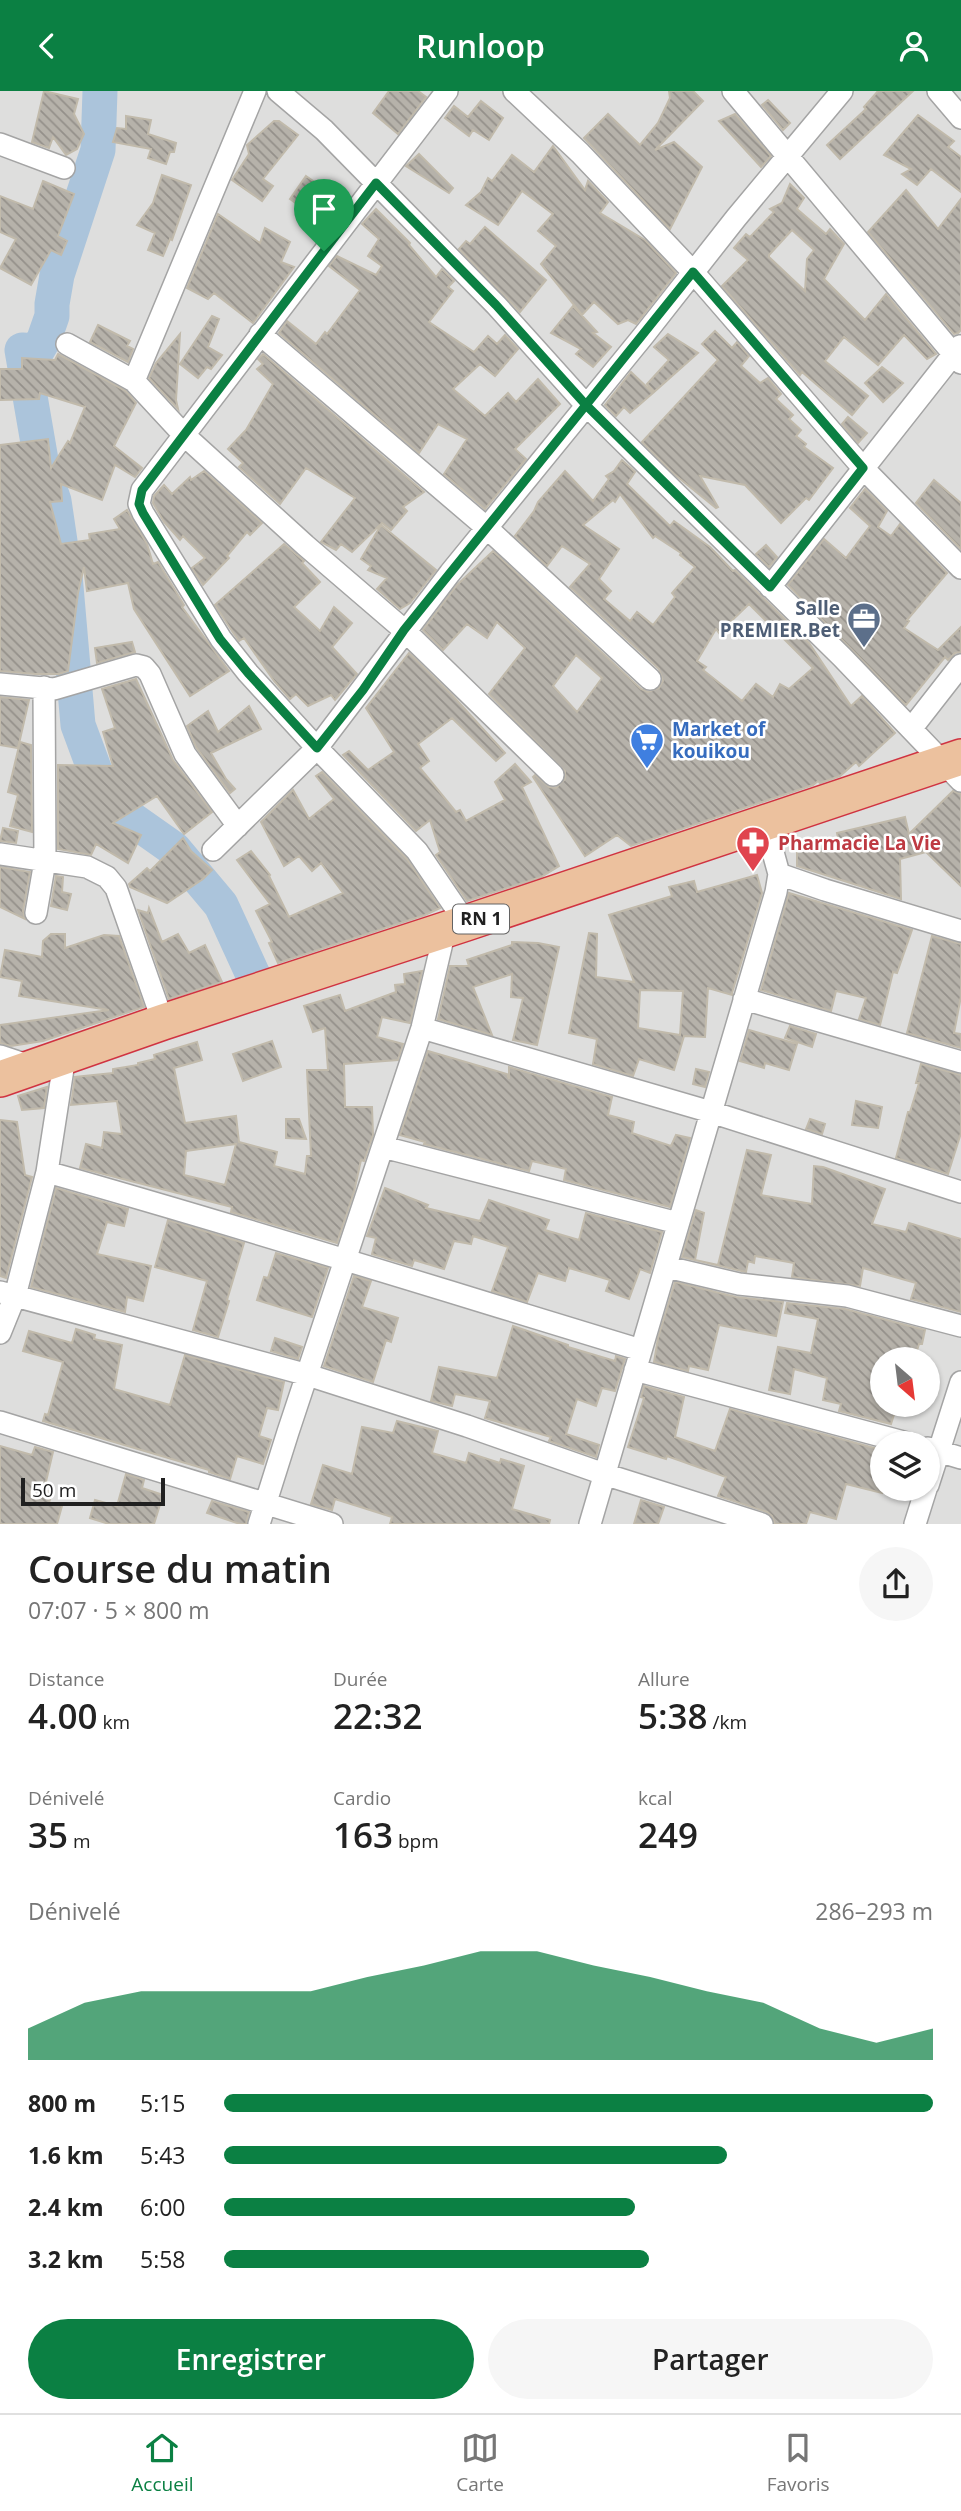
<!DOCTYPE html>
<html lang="fr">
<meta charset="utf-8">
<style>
:root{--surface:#fff;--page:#f6f6f6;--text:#222;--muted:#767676;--line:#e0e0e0;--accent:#0b8043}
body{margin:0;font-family:"Open Sans",sans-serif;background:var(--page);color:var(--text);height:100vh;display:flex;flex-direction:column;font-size:26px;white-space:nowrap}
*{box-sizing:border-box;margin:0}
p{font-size:23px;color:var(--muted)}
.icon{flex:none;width:38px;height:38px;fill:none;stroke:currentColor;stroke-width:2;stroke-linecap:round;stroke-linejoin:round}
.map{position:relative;height:1433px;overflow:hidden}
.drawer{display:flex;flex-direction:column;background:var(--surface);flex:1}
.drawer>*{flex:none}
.needle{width:46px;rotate:152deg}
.tools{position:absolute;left:870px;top:1256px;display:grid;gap:14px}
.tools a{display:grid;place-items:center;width:70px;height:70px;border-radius:50%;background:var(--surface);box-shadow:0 2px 5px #0004;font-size:35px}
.scale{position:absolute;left:21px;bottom:18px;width:144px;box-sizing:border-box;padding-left:7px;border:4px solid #202020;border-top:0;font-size:19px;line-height:24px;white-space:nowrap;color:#202020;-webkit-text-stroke:5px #fff;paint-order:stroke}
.pin{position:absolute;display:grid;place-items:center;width:60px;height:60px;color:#fff;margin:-72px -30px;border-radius:50% 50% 50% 0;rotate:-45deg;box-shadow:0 0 7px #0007}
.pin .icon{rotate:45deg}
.round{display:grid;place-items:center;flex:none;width:74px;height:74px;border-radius:37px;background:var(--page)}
.summary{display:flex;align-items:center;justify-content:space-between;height:119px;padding:0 28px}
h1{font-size:38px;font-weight:600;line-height:52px}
.figures{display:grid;grid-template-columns:repeat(3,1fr);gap:10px;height:119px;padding:7px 28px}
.figures div{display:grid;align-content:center}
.figures b{font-size:35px;font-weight:600}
.figures small{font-size:19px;font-weight:400}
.figures p{font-size:19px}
.chart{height:196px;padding:14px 28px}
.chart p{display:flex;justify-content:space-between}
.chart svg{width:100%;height:126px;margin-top:7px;fill:var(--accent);opacity:.7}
.primary-button{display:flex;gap:14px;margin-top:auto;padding:14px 28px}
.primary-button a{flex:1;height:80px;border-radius:42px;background:var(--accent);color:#fff;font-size:28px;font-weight:600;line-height:80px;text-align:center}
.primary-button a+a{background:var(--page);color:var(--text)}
ul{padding:0 28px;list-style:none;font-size:23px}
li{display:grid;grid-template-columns:112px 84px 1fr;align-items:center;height:52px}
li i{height:18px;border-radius:9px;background:var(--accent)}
header{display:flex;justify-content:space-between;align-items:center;height:91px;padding:0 28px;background:var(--accent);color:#fff;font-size:32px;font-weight:600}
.menu{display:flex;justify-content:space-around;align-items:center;height:98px;border-top:2px solid var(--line);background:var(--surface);font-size:19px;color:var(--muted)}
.menu a{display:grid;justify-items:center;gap:4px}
.menu .on{color:var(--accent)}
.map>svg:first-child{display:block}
</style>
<header><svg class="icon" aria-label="back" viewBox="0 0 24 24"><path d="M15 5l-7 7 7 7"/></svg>Runloop<svg class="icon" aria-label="person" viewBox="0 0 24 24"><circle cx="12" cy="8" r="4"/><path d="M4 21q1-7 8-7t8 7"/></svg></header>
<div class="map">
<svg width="961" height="1433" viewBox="0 0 961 1433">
<defs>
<pattern id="building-back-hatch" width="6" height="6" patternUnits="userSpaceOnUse" patternTransform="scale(1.75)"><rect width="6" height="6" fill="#b6b2aa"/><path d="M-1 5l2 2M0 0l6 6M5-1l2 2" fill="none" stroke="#94908a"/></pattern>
</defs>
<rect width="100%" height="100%" fill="#f0efe8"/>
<path fill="#dededd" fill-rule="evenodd" d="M0,0h961v1433h-961zM882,1269h46v45h-46zM882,1353h46v45h-46z"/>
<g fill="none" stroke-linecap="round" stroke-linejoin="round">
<path stroke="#abc4db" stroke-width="35" d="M100,0l-2,59 -41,125 -5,29v12l-8,23 -7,12 -15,-1 20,116 12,35 11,74 13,150 20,54 32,39 44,31 47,56 33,72"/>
</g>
<path fill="url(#building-back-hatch)" stroke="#c1baab" stroke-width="2" fill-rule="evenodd" d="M44,0l34,8 -4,15 10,20 -7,15 -11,6 -13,-18 -4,11 -17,-6z
M389,0h29l8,6 -28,37 -25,-21z
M669,0h24l10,10 -48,49 19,-8 28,25 -32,62 -86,-91 24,-24 32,31 18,-22 12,-25z
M878,0h35l-73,68 -13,-14 39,-36 -2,-2z
M768,9l22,23 -7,7 -21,-25z
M481,10l22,17 -14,22 -16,-10 -4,6 -24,-18 9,-12 14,11z
M735,23l36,42 -10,11 -42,-46z
M918,24l36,26 -6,6 13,10v35l-30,-23 -14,16 -15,-11 9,-5 -27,-14z
M126,25l25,4 -3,14 28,9 -2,9h-4l-4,12 -18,-6 3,-9 -38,-7 4,-14 9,1z
M274,30h5l19,14 -35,44 10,7 -11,15 -30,-21 17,-26 -2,-9z
M553,55l32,44 3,-9 20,21 -8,11 45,27 31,33 -40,51 -8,-4 -10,4 -24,-22 -12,13 -41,-51 15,-18 -18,-15 15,-17 -31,-23 -24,34 -32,-20 15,-13 7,-14 4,3 20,-26 22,17z
M419,63l34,34 -4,5 -43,-27z
M162,84l29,10 -19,55 -2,-1 -7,17 -15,-6 7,-17 -18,-8 16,-22z
M306,85l29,20 -14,25 -31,-22z
M43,90l31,13 -16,42 9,5 -6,14 -10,-5 -20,35 -31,-17 16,-29 -16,-7v-36l33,13z
M790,93l14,14 -7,11 29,25 4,-5 14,15 -20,35 41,41 21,-26 50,60 -9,5 -23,-24 -26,30 -34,-28 -19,24 43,35 -16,19 -50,-43 -2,3 -78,-89 26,-26 -14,-12 12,-14 4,3 24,-25 -4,-3 12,-6zM792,139l22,20 -7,9 -2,32 -36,-34v-2z
M906,99l32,39 23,-30v131l-3,3 -4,1 -86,-102z
M376,118l34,34 -1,2 27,32 6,-8 12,12 -6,6 5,4 -24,31 45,30 14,-16 9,8 8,-9 13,14 -23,27 -15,-12 -27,25 32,27 23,-23 8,9 22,-23 22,25 -45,45 11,10 -41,50 -41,-35 23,-35 -29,-15 -19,29 -140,-120 8,-12 29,23 9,-12 2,2 33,-44 -31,-24 8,-10 39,19 6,-9 -14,-10 11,-17 -17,-15z
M218,123l42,29 5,-15 25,14 -9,20 13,5 -41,56 -39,-30 -6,6 -21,-11z
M485,136l61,53 -26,32 -61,-63 7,-8 4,3z
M573,215l24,26 -4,1 18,14 -18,20 -17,-13 5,-5 -30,-16z
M212,225l7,3 -11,28 14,8 -11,14 -4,-2 -9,11 -18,-14z
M98,234l32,16 -3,5 6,3 -5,13 -38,-20z
M715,240l17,17 5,-6 12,14 -8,10 19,17 8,-5 13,16 -5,5 17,16 -4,4 12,11 -5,6 10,8 -2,3 29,21 -24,32 -3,-2 -25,25 -36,-38 -45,-9 18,31 -2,1 -42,-34 -32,-32 76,-82 -16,-16z
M180,243l-4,66 2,9 -29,-31 7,-15z
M668,243l30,19 -44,39 -7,-8 22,-24 -15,-13z
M58,263l68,37 10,12 -22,43 28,22 -7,9 -20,-12 -13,35 -41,-16 1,17 -12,1 11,42 29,-4 -1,-6 31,-5 -6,-10 13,-9 20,34 6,20 5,-2 26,43 -2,2 47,64 -39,25 -56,-87 -6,-26 -41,8 -3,-24 -6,26 -10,78 -9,3h-24l-35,-3v-226l48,-6 3,29 17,-27 2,2 15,-36 -45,-14 -1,6 -39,1v-31h22v-11l33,2z
M263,263l161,138 -21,15 4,4 -16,19 -9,-7 -30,29 -11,-8 -5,6 -15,-8 34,-44 -49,-30 -26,36 -41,-37 4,-4 -15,-14 18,-19 27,-46 -16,-15 6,-5 -5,-5z
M882,276l21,16 -20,19 -18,-19z
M631,281l22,21 -23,20 -6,-6 -8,9 -11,-11z
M848,326l19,16 -9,10 -16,-19z
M622,369l13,12 -8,12 43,42 4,-5 36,26 23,24 2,-1 74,73 42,63 11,-10 33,37 -36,33 -3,-4 -16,14 -20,7 -2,-2 -5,4 -182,61 -14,-11 -32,21 -52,-79 2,-2 14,12 7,1 9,-9v-8l-76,-77 36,-46 -28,-26 -10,16 -20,-14 -24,26 -20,-20 34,-45 36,-34 148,138 7,3 11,-4 4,-7 -4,-12 -89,-82 20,-23 -28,-18 -15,20 -32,-30 19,-25 4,-9 27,-31 28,30 16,-22 -3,-3 8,-5zM620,403l33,44 2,-2 26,17 -1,2 15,12 -23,26 3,4 -22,28 -16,-13 -7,9 -26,-22 7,-8 -12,-12 20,-30 -36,-24 30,-25 2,2zM749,513l64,64 -24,21 -9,-5 -7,13 -17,-13 -14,17 -39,-31 3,-3 -9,-6 19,-32 3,4zM576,564l26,23 -25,34 -24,-26z
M204,380l58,52 -12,12 -3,-3 -20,24 2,2 -26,27 -11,-17 13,-10 -22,-22 -3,4 -16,-18 -11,-19 1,-7 10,-11 8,9 18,-17 1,3z
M934,389l27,23v46l-45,-46z
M865,398l22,22 -9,16 13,9 9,-12 47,49 -40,47 2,1 -5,7 34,22 23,-23v25l-6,1 -7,7 -3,-3 -39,48 -118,-120 36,-46 22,19 24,-32 -20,-18z
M381,434l55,45 -26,33 -10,6 -23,-20 10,-11 -19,-8 3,-4 -10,-7z
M284,453l20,17 -2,2 18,19 -26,25 26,24 14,-24 18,16 -20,24 25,27 -22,26 -4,-5 -23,11 -12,-12 -6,5 -16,-18 -30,-43 -5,3 -7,-10 -17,-26z
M766,454l11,12 -8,10 -13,-13z
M132,551l3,10 -38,11 -2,-15z
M409,562l43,42 53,58 -9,8 -44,-43 -34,26 11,17 -9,7 36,44 4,-2 6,11 39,-21 -10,-18 20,-18 16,18 -9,5 37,79 -18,11 -74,24 -31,-46 4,-3 -10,-32 -14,11 -73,-76 6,-4 19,19 26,-18 -28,-44z
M136,588l37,81 39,52 -28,22 -27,-38 -44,27 28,12 -13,28 -32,-19 -5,11 -33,-6v-84l55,1 -10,-34 12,-4 -13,-39z
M0,606l29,3 -11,48 -18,-3z
M249,615l12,23 -50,24 15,26 9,10 -5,4 -34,-46 -9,-21 21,-15 10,21z
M20,651l11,3 1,87 -22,-6 8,-31 -10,-3z
M322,681l85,87 33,49 -15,7 -147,48 -9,-20 3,-1 -16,-31 14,-7 -33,-44 14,-9 19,24 -1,1 20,41 54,-24 -22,-30 -9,8 -13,-15 -15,10 -23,-44 32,-32 16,29 25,-20 -18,-23z
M953,700l8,3v92l-35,-34 -26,7 1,40 -104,-33v-20l43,1 -3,-14 68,-16 4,17z
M3,737l15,3 -2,12 -16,-2z
M183,747l8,13 21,19 -9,9 -36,24 -37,-16 -1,-3 18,-16 3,3z
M0,776l30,5 -7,39 2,8 -25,-12z
M757,784l5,18 -30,100v2l-24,-7 -3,49 -21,-1 -10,34 -35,-11 -6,17 -40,-12 4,-25 -28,-6 20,-100 8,1 -1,43 38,5 -25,-67 63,-19 -3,-9 25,-6 3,11zM640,899l43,1 -3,44 -42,-7z
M56,785l7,1 -1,15 9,2 -4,16 -16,-4z
M789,802l123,37 -15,43 -4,-1 -13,53 -21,-6 7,-21 -30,-7 -5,20 -70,-21z
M149,817l13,34 16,-8 11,19 16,-8 17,37 -53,17 -31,-89 10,3z
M51,843h14v14l39,-13 15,1 25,71 -101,34 -32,5 -11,-3v-18l109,-15 -90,-14 3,-15 -22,-4 5,-27 37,7 1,-16z
M932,845l29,8v52l-7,37 7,1v14l-54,-15z
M512,851l26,1 21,4 -22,98 -24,-5 10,-42 -12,-1 1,-23 -39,13 19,48 -54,-16 12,-53h19l-2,-6 45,-15z
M422,880l-12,52 -28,-6 -5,20 26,7 -5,16 -54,4 1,43h27l1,28 -9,26 -3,-1 -7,32 -17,51 -106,-31 1,-5 -152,-39 6,-24 16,4 2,-16 18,2 -5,-33 -46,4 4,-28 38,-4v-4l25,-4v-2l17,-4 -1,-4 43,-13 5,18 -28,8 11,55 51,-7 3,26 38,10 -3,14 31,8 2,-18h4l-4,-86h21l-3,-42 -12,4 -9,-26 36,-11 5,16 51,-19 -1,-7 10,-1 -1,-10zM236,1053l-11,41 -41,-10 2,-24z
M790,935l26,8 -4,13 -27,-9z
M749,939l48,14 -8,26 -24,-7 -1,5 -24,-7z
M272,950l9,26 -38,14 -10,-27z
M428,960l79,23 2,5v-12l103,30 -4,18 26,7 -2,11 39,13 5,-11 14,3 -20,69 -106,-27 2,-11 -34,-8 -3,10 -105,-27 1,-2 -25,-7z
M921,973l40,11v58l-13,41 -52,-16 12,-46h2l9,-29h-3z
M696,978l13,3 -4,15 -12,-3z
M47,996l-3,21 -22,2 -4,-14z
M856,1010l26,6 -4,21 -26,-3z
M286,1028h13l7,20 -20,-1z
M810,1028l15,5 -3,10 -16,-5z
M0,1029l17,2 8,53 7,2 -26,101 -6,-2z
M747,1059l24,5 -10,40 51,9 2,-38 9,1 62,22 -13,35 34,8 3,-9 52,16v73l-50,-13 5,-16 -53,-15 -3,18 -68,-9 2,-14 -39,-7 -1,7 -6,-2 -2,11 -64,-15 14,-47 8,3 -9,47 23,5z
M56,1097l72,21 -4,17 -17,-4 -10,32 54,12 -8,35 -16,-4 -2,15 -94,-25z
M385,1097l43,17 -2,3 54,13 9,-21 60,20 -4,10 34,10 7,-27 76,19 -12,41 -10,-4 -11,30 -23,-8 4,-11 -41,-12 -4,13 -27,-8 -11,29 -35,-11 16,-44 -35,-11 -2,8 -17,-3 -10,28 -30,-9 -2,6 -40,-12 4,-16 -9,-2z
M168,1129l76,23 -17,57 2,1 -11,36 -25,-7 14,-49 -52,-14z
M276,1162l52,15 -16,49 -55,-17 7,-23 4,1z
M354,1185l17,5 -9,26 36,11 -7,24 -5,-2 -13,42 -49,-16z
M675,1191l61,15 47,5 -7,34 -57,-11 -11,45 -19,-4 -1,5 -34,-9 4,-24z
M787,1212l58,6 80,21 -3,14h-3l-5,16h-32v45h15l-6,19 -52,-13 2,-7 -18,-4 4,-22 -33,-9 -4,25 -21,-4 9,-43 33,6 7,-34 -33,-6z
M513,1235l55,19v2l47,14 1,-5 9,3 -10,32 -13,-3 -6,18 -19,-7 -11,35 33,11 -3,12 -47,-16 2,-4 -66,-19 5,-17 -35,-7 -3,12 -21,-5 8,-34 58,11z
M76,1238l19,6 -1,4 28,6 -8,44 56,16 15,-50 99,27 -6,28 -11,-2 -8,28 12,4 -8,24 -26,-8 -7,23 -21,-7v-2l-166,-49 2,-7 3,1 15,-53 -40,-11 6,-20 43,12z
M275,1247l27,9 -4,12 -27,-8z
M644,1295l40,11 -9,40 40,14 15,-42 152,41v43l-36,-9 -10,35 -26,-7 -4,12h-31l-3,-8 -5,-4 -49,-16 8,-19 -59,-21 -1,3 -38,-12 16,-49 -3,-1z
M397,1330l41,10 -6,22 34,10 3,-10 31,10 1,-4 23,7 -12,43 38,11 -1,4h-159l2,-7 -57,-18 -3,11 -21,-6 12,-39 29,9 10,-47 31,6z
M0,1355l32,9 3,-8 18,5 -9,38 8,2 -3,11 13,3 -5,18h-57z
M126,1383l18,6 -2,8 21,7 -9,29h-45l-19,-6 5,-18 22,6z
M641,1409l23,7 -6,17h-24z
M212,1410l37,11 -3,12h-6l-33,-11z"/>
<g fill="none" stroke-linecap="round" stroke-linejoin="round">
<g stroke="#a4a4a4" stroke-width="24">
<path id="minor" d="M278,0l46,39 52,53 120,122 90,100 256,252 119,124
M447,0l-305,399 -3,14 4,9 78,126 27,34 69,75 100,103 49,72
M514,0l66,62 113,119 170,196 98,100
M733,0l228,272
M938,0l23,27
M0,53l64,24
M260,243l227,194 163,151
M67,253l67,37 50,54 121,110 99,85 149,145
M134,290l121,-290
M770,496l190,-241
M0,593l54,5 82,-24 8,2 6,7 35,80 53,72
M911,638l50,-64
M213,759l104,-102 133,-175 194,-238 92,-117 106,-127
M0,763l87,13 20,10 9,11 47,134
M779,783l46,16 136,41
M36,822l9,-52 -1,-174
M744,908l217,63
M422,937l289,84 250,80
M0,965l33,11
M383,1056l295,76
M47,1081c199,56 396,118 594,178
M667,1176l72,17 108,12 114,30
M0,1201l308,83 159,51 137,48 158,50
M0,1242l15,-37 32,-124 18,-116
M635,1279l276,74
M0,1331l332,102
M928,1357l33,10
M928,1394l33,-103
M259,1433l29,-92 134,-404 23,-98
M590,1433l186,-632 3,-18 -14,-51
M915,1433l11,-35"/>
</g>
<g stroke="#d03341" stroke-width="38">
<path id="trunk" d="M0,988l163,-57 303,-99 495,-166"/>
</g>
<use href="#minor" stroke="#fff" stroke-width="21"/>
<use href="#trunk" stroke="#ecc19e" stroke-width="35"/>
</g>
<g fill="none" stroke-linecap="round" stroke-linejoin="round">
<g stroke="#fff" stroke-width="14">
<path id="route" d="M324,160l-182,239 -3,14 4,9 77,126 28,34 69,75 46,-58 41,-60 182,-225 184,182 93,-119 -170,-196 -107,133 -90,-100 -120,-122 -52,68"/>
</g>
<use href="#route" stroke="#0b8043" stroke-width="9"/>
</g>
<defs>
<g id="office-pin" transform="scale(1.75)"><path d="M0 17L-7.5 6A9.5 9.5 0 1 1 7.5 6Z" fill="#5c6f8a" stroke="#fff"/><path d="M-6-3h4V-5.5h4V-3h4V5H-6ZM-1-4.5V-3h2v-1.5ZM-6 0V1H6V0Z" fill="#fff"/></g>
<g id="supermarket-pin" transform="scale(1.75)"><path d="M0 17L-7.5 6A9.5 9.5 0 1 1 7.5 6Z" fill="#3f7fe0" stroke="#fff"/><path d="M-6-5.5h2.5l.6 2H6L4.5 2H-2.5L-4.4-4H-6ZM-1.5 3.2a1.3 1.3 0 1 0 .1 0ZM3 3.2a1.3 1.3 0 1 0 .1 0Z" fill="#fff"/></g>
<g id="pharmacy-pin" transform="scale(1.75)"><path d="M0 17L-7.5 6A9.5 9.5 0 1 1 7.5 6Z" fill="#e0444e" stroke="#fff"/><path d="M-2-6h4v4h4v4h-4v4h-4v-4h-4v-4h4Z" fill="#fff"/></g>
</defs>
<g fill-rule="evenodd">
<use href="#office-pin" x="864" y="528"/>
<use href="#supermarket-pin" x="647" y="649"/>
<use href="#pharmacy-pin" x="753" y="752"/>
</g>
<g text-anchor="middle" stroke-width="5" stroke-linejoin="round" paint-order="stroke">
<rect fill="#fff" stroke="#636363" stroke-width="2" x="453" y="813.5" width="56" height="29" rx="5"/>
<g font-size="18" font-weight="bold" fill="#202020">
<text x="481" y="834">RN 1</text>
</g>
<g font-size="19" font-weight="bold" fill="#4e5e75" stroke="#fff" text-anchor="end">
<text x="840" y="524">Salle<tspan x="840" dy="22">PREMIER.Bet</tspan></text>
</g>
<g font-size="19" font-weight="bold" fill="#366cbe" stroke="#fff" text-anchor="start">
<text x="672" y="645">Market of<tspan x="672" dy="22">kouikou</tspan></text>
</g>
<g font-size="19" font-weight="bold" fill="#be3a42" stroke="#fff" text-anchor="start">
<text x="778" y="759">Pharmacie La Vie</text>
</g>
</g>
</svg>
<div class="tools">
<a><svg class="needle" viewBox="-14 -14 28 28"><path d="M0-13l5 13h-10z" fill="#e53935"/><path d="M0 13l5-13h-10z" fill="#767676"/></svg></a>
<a><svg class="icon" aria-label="layers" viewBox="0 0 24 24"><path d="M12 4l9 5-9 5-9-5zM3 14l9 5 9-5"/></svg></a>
</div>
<div class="scale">50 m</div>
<div class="pin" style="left:324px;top:160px;background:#1e9e55"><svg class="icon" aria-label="arrive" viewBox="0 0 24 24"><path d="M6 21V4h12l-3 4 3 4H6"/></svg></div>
</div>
<section class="drawer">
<div class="summary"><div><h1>Course du matin</h1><p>07:07 · 5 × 800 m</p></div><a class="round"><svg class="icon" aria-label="share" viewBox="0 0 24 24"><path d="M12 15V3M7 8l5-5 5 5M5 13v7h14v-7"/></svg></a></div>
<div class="figures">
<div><p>Distance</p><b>4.00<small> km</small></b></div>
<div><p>Durée</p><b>22:32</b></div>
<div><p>Allure</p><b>5:38<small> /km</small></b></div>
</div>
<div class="figures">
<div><p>Dénivelé</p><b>35<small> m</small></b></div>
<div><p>Cardio</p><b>163<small> bpm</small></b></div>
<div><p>kcal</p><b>249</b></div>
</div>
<div class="chart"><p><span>Dénivelé</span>286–293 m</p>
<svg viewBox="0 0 160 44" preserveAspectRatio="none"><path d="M0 44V33L10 24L20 20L30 20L40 20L50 20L60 15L70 11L80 6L90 6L100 11L110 15L120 20L130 24L140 33L150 38L160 33V44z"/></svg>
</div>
<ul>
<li><b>800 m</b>5:15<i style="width:100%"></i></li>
<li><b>1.6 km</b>5:43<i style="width:71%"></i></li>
<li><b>2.4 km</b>6:00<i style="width:58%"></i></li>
<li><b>3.2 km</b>5:58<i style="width:60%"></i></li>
</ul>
<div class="primary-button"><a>Enregistrer</a><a>Partager</a></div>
</section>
<nav class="menu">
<a class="on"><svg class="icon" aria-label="home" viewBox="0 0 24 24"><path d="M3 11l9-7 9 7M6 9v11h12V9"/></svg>Accueil</a>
<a><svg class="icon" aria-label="map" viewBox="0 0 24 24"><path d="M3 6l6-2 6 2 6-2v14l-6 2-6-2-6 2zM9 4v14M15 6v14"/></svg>Carte</a>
<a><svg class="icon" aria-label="saved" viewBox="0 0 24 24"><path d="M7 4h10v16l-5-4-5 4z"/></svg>Favoris</a>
</nav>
